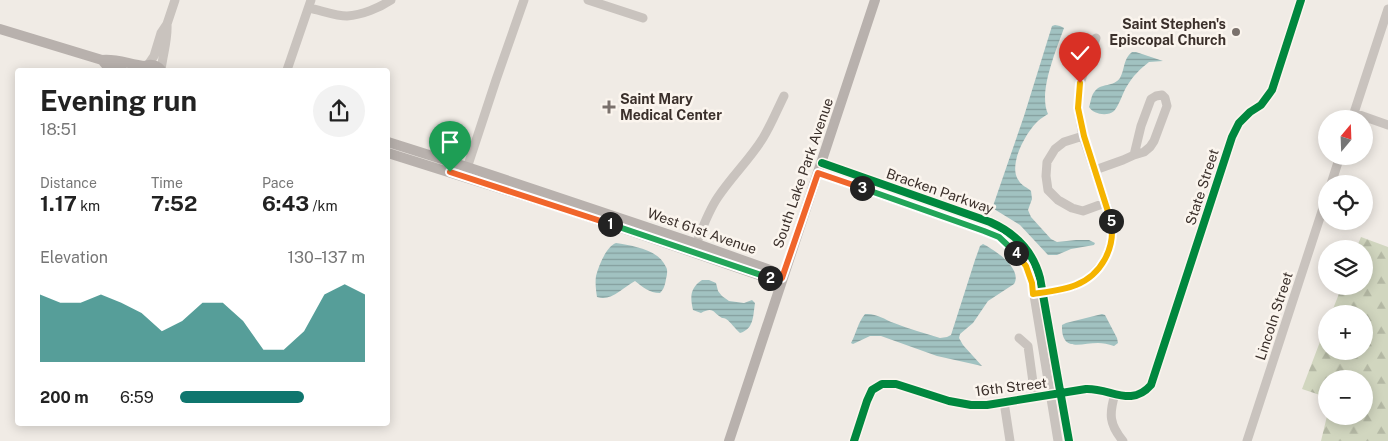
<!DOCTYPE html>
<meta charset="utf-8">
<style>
:root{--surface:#fff;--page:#f2f2f2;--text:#222;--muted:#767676;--accent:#0f766e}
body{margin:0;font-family:"Public Sans",sans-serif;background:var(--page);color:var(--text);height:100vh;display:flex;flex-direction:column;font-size:19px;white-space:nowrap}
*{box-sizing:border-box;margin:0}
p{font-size:16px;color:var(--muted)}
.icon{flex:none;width:28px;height:28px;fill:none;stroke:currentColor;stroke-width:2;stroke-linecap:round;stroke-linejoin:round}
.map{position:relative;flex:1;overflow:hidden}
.side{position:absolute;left:15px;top:68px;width:375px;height:358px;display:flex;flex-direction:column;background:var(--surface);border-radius:5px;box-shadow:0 2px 12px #0003}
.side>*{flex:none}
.needle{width:32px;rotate:19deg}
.tools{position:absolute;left:1318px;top:110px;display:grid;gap:10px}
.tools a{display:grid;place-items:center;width:55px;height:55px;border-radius:50%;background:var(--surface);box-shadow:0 2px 12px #0003;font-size:25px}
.pin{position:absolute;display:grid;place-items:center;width:42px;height:42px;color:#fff;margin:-51px -21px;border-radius:50% 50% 50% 0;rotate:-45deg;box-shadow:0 0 5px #0007}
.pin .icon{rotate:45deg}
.km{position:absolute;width:25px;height:25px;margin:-12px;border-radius:50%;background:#222;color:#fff;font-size:14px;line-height:25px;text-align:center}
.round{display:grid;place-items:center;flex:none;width:52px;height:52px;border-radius:26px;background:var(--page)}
.head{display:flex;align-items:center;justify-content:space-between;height:85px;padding:0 25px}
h1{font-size:28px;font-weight:700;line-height:38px}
.metrics{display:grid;grid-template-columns:repeat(3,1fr);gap:8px;height:85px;padding:5px 25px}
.metrics div{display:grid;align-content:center}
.metrics b{font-size:21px;font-weight:700}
.metrics small{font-size:14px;font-weight:400}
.metrics p{font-size:14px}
.chart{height:140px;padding:10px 25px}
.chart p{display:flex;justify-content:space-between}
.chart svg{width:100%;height:90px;margin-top:5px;fill:var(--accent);opacity:.7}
ul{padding:0 25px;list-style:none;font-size:16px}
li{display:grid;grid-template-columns:80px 60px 1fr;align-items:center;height:38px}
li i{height:12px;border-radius:6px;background:var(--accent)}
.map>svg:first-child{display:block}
</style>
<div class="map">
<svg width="1388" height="441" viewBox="0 0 1388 441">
<defs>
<pattern id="forest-firs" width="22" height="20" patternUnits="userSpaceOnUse" patternTransform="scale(1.25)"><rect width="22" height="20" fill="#d1d6bf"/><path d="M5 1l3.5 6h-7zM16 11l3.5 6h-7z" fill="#b4b8a4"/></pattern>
<pattern id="water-rules" width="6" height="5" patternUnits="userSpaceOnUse" patternTransform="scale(1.25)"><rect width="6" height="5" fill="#a1c2c1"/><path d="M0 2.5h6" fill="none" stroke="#849e9d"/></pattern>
</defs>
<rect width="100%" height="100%" fill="#f0ebe5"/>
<path fill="url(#forest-firs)" d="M1361,237l27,10v194h-67l6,-25h37v-37h-38v18l-24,-8 24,-63v25h38v-37h-33l11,-28h22v-37h-8z"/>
<path fill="url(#water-rules)" d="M1055,25l5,1 4,2c-8,23 -26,64 -16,86 -3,2 -7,4 -10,7 -12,11 -31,45 -19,60 2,4 9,7 12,10l1,8 -4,11 3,7 20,22 6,3 19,-2h13l6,3 -1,2 -23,4 -14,6h-9l-28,-30 -26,-16 -1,-3 31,-90 28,-90z
M1132,52h4l27,9 -14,1c-9,7 -16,14 -22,24 -4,6 -8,20 -13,25 -7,6 -21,3 -25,-4 2,-5 2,-12 6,-16 6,-8 19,-4 25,-13 5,-9 3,-19 12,-26z
M616,243c17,3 42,6 50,24 2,3 1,8 0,12 -1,6 -2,10 -6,14 -11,0 -17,-6 -25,-12 -13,7 -24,21 -38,16 -1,-7 -2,-14 -1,-21 3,-11 10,-29 20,-33z
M983,244c12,6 40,25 31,40l-26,17 -15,22 -13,11 -1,4 4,7 19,21 -45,-10 -56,-20h-11l-17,8 -2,-1c5,-9 7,-21 14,-29 11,-1 19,5 29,9 15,6 31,10 46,15l7,-1 4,-2 24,-75 5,-14z
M702,280h7l7,3 2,8 4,5 7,5 15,2 8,-3 3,3c-2,13 -1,26 -15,30 -5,-4 -9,-11 -14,-14 -1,-1 -3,-1 -4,-1 -9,-5 -8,-12 -21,-5l-8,-3c-3,-13 -3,-22 9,-30z
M1102,314l3,1 12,23 1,5 -4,3c-6,-2 -11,-3 -16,-3 -17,0 -37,10 -36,-18l4,-2z"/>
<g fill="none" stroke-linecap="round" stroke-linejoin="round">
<path stroke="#c9c3be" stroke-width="9" d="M588,0l55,18
M309,8c11,2 27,8 38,8 15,-1 32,-8 44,-16
M148,65l6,-9 7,-23 6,-9 8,-24
M161,70c2,-16 7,-31 6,-46
M287,70l24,-70
M1354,113l34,12
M1352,119l36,-110
M1083,136l-19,6 -9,7 -8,13 -1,14 2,14 10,10 14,8 11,3 22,-8
M822,163l168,59c25,11 43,29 50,56l29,163
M1095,170l28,-10 11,-5 7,-29 10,-27 5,-3 6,-1 3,3 2,8 -13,35 -4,6 -6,5 -10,3
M818,173l166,58 15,6 15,13 12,16 6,17 26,158
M464,177l32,-97 28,-80
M1331,184l9,-28
M694,250c7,-18 13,-37 24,-53 14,-21 32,-38 45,-59 8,-13 14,-28 21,-42
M1039,294c11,-3 26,-4 37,-9 26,-12 38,-36 36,-63l-29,-86 -5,-28 2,-25 16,-45
M1019,338l9,8 7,51
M1115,394c-6,20 -6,30 8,47
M1004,402l6,39
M854,441l13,-40 5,-11 10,-6h14l53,17 22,4h16l99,-16c25,-1 45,19 65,-4l81,-248 7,-14 11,-11 11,-7 11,-15 29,-90
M1247,441l79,-242"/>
<path stroke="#b8b1ad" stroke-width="10" d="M0,29l102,31c14,-2 29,5 43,6
M102,60l5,6 15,4
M140,70c6,-7 15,-7 21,0
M388,142l79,25 230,77 73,26 12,8
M388,153l181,57 199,68h14
M729,441c48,-147 97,-294 146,-441"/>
<g stroke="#fbf5ee" stroke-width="11">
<path id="cycleway" d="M822,163l168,59c25,11 43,29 50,56l29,163
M854,441l13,-40 5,-11 10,-6h14l53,17 22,4h16l99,-16c25,-1 45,19 65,-4l81,-248 7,-14 11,-11 11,-7 11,-15 29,-90"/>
</g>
<use href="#cycleway" stroke="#00873e" stroke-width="8"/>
</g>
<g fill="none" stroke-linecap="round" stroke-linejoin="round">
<g stroke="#fff" stroke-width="10">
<path id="split-1" d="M450,172l160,52"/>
</g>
<g stroke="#fff" stroke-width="10">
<path id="split-2" d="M610,224l160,54"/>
</g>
<g stroke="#fff" stroke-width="10">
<path id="split-3" d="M770,278h12l36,-105 44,15"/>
</g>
<g stroke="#fff" stroke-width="10">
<path id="split-4" d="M862,188l122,43 15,6 17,16"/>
</g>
<g stroke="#fff" stroke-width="10">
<path id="split-5" d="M1016,253l10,13 6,17 1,11c13,-2 31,-4 43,-9 25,-10 40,-37 35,-64"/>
</g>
<g stroke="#fff" stroke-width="10">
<path id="split-6" d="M1080,83l-2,25 6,28 27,85"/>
</g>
<use href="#split-1" stroke="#f0652b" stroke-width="6"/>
<use href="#split-2" stroke="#22a559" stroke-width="6"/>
<use href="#split-3" stroke="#f0652b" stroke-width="6"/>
<use href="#split-4" stroke="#22a559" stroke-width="6"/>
<use href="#split-5" stroke="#f5b400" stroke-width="6"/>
<use href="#split-6" stroke="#f5b400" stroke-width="6"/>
</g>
<g fill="#7a716c" stroke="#fbf5ee" stroke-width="2">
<circle cx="1236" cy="32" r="5"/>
<path d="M606.5 99.5h5v5h5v5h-5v5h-5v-5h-5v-5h5z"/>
</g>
<g text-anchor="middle" stroke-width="5" stroke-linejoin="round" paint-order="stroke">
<g font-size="14" font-weight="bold" fill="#3b302b" stroke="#fbf5ee" text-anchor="end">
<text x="1226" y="29">Saint Stephen's<tspan x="1226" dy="16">Episcopal Church</tspan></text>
<text x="620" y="104" text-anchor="start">Saint Mary<tspan x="620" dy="16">Medical Center</tspan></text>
</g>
<g font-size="14" fill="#3b302b" stroke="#fbf5ee">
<text transform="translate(803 173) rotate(-71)" y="5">South Lake Park Avenue</text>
<text transform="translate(1202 187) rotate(-72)" y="5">State Street</text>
<text transform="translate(940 191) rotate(19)" y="5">Bracken Parkway</text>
<text transform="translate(702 231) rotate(19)" y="5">West 61st Avenue</text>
<text transform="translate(1274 316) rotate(-72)" y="5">Lincoln Street</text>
<text transform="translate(1011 387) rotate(-7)" y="5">16th Street</text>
</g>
</g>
</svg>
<div class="tools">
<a><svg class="needle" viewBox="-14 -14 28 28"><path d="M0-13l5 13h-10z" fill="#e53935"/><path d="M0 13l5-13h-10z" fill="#767676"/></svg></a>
<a><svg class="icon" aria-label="locate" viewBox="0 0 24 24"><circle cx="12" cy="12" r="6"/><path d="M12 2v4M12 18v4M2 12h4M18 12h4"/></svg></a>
<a><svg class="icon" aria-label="layers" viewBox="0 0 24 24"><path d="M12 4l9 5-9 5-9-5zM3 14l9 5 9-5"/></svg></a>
<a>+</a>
<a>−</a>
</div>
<div class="pin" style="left:450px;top:172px;background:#1e9e55"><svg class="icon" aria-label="arrive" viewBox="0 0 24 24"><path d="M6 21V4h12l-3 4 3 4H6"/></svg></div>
<div class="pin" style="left:1080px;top:83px;background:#d93025"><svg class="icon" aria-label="check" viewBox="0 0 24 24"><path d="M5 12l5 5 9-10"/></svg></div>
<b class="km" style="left:610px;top:224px">1</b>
<b class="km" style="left:770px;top:278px">2</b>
<b class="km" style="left:862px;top:188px">3</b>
<b class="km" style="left:1016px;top:253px">4</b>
<b class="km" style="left:1111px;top:221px">5</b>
<section class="side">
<div class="head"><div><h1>Evening run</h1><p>18:51</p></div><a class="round"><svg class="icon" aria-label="share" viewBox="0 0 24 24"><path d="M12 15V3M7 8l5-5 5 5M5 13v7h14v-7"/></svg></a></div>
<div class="metrics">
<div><p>Distance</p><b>1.17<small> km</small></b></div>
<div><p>Time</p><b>7:52</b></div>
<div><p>Pace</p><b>6:43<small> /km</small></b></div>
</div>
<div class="chart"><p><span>Elevation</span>130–137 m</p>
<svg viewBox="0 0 160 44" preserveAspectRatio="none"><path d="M0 44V11L10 15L20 15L30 11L40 15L50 20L60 29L70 24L80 15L90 15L100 24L110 38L120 38L130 29L140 11L150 6L160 11V44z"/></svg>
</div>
<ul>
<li><b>200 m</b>6:59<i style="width:67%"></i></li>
</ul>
</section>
</div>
